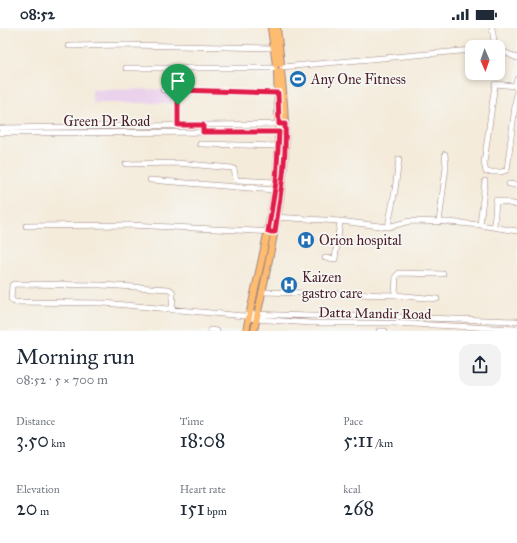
<!DOCTYPE html>
<meta charset="utf-8">
<style>
:root{--surface:#fff;--page:#f2f2f3;--text:#1f2937;--muted:#747a83}
body{margin:0;font-family:"IM FELL Great Primer",serif;background:var(--page);color:var(--text);height:100vh;display:flex;flex-direction:column;font-size:15px;white-space:nowrap}
*{box-sizing:border-box;margin:0}
p{font-size:13px;color:var(--muted)}
.icon{flex:none;width:22px;height:22px;fill:none;stroke:currentColor;stroke-width:2;stroke-linecap:round;stroke-linejoin:round}
.map{position:relative;height:303px;overflow:hidden}
.sheet{display:flex;flex-direction:column;background:var(--surface);flex:1}
.sheet>*{flex:none}
.needle{width:26px;rotate:178deg}
.tools{position:absolute;left:465px;top:12px;display:grid;gap:8px}
.tools a{display:grid;place-items:center;width:40px;height:40px;border-radius:8px;background:var(--surface);box-shadow:0 2px 6px #0003;font-size:20px}
.pin{position:absolute;display:grid;place-items:center;width:34px;height:34px;color:#fff;margin:-41px -17px;border-radius:50% 50% 50% 0;rotate:-45deg;box-shadow:0 0 4px #0007}
.pin .icon{rotate:45deg}
.round{display:grid;place-items:center;flex:none;width:42px;height:42px;border-radius:12px;background:var(--page)}
.overview{display:flex;align-items:center;justify-content:space-between;height:68px;padding:0 16px}
h1{font-size:22px;font-weight:600;line-height:30px}
.metrics{display:grid;grid-template-columns:repeat(3,1fr);gap:6px;height:68px;padding:4px 16px}
.metrics div{display:grid;align-content:center}
.metrics b{font-size:20px;font-weight:600}
.metrics small{font-size:11px;font-weight:400}
.metrics p{font-size:11px}
.status{display:flex;justify-content:space-between;align-items:center;height:28px;padding:0 20px;background:var(--surface);direction:ltr}
.status svg{height:11px;fill:currentColor}
.map>svg:first-child{display:block}
</style>
<div class="status"><b>08:52</b><svg viewBox="0 0 49 12"><path d="M0 12V9h3v3zM5 12V6h3v6zM10 12V3h3v9zM15 12V0h3v12zM26 1h20v11H26zM47 4h2v5h-2z"/></svg></div>
<div class="map">
<svg width="517" height="303" viewBox="0 0 517 303">
<rect width="100%" height="100%" fill="#f6f6f2"/>
<filter id="ink" filterUnits="userSpaceOnUse"><feTurbulence type="fractalNoise" baseFrequency=".025" numOctaves="2"/><feDisplacementMap in="SourceGraphic" scale="8" xChannelSelector="R" yChannelSelector="G"/><feConvolveMatrix kernelMatrix="1 2 1 2 8 2 1 2 1" color-interpolation-filters="sRGB"/></filter>
<filter id="wash" filterUnits="userSpaceOnUse"><feTurbulence type="fractalNoise" baseFrequency=".012" numOctaves="4" result="noise"/><feDisplacementMap in="SourceGraphic" scale="16" xChannelSelector="R" yChannelSelector="G"/><feGaussianBlur stdDeviation="0.9" result="paint"/><feColorMatrix in="noise" values="0 0 0 0 0 0 0 0 0 0 0 0 0 0 0 0 0 1.4 0 .05"/><feComposite in="paint" operator="in"/></filter>
<g filter="url(#wash)">
<rect width="100%" height="100%" fill="#f4ebda"/>
<path fill="#ead1ec" d="M176,61v14h-83l-1,-13z"/>
</g>
<g filter="url(#ink)">
<g fill="none" stroke-linecap="round" stroke-linejoin="round">
<g stroke="#9f8582" stroke-width="6">
<path id="minor" d="M492,0l3,19
M69,18l60,-1 144,3
M498,21l19,9
M282,39l190,-17
M126,40h149
M515,58l2,4 -10,80 -6,2h-15l-2,-9 11,-79 20,2 2,-7
M163,62l115,3
M178,62v35
M0,100l285,-4
M0,105l282,-1
M200,116l78,2
M126,136l51,-1 55,5 2,1 2,11 40,2
M150,152l124,10
M509,156l8,1
M274,189l66,4 48,6 22,-6 38,1 32,3 37,6
M439,194l7,-55 -1,-13
M480,197l5,-44
M26,198l104,-1 145,7
M388,199l7,-37 4,-31
M494,199l2,-27 21,5
M325,230l10,1 5,-38
M262,264l133,3 42,4
M395,267l1,-19 3,-3 44,1
M172,282l1,-17 -1,-2 -3,-2 -68,-4 -87,-1 -2,1 -1,14 3,3 90,1 140,13 6,-2 61,2h53l153,5
M247,289l9,2 54,4h82l125,6
M210,302l7,1
M379,303h6"/>
</g>
<g stroke="#9f8582" stroke-width="8">
<path id="major" d="M271,0l5,37
M277,0l4,36
M246,303c10,-50 24,-99 30,-150 4,-37 2,-73 1,-110
M254,303c12,-59 27,-118 31,-178 1,-27 -1,-55 -4,-82"/>
</g>
<use href="#minor" stroke="#fff" stroke-width="5"/>
<use href="#major" stroke="#febc70" stroke-width="6"/>
</g>
</g>
<g fill="none" stroke-linecap="round" stroke-linejoin="round" filter="url(#ink)">
<g stroke="#fff" stroke-width="8">
<path id="route" d="M178,62l100,3 1,31h6c2,36 -5,72 -10,108h-7l8,-50 3,-50h-76v-7h-25z"/>
</g>
<use href="#route" stroke="#e11d48" stroke-width="5"/>
</g>
<defs>
<g id="stadium-disc" transform="scale(0.9)"><circle r="9.5" fill="#1f6fb2" stroke="#f6f6f2"/><path d="M0-5a6.5 5 0 1 0 0 10a6.5 5 0 1 0 0-10ZM-3.5-1.8h7v3.6h-7Z" fill="#fff"/></g>
<g id="hospital-disc" transform="scale(0.9)"><circle r="9.5" fill="#1f6fb2" stroke="#f6f6f2"/><path d="M-5-5h3v3.5h4V-5h3V5h-3V1.5h-4V5h-3Z" fill="#fff"/></g>
</defs>
<g fill-rule="evenodd">
<use href="#stadium-disc" x="298" y="51"/>
<use href="#hospital-disc" x="306" y="212"/>
<use href="#hospital-disc" x="289" y="257"/>
</g>
<g text-anchor="middle" stroke-width="3.5" stroke-linejoin="round" paint-order="stroke">
<g font-size="14" fill="#4a1f2b" stroke="#f6f6f2" text-anchor="start">
<text x="311" y="56">Any One Fitness</text>
<text x="319" y="217">Orion hospital</text>
<text x="302" y="254">Kaizen<tspan x="302" dy="16">gastro care</tspan></text>
</g>
<g font-size="14" fill="#4a1f2b" stroke="#f6f6f2">
<text x="107" y="98">Green Dr Road</text>
<text transform="translate(375 285) rotate(1)" y="5">Datta Mandir Road</text>
</g>
</g>
</svg>
<div class="tools">
<a><svg class="needle" viewBox="-14 -14 28 28"><path d="M0-13l5 13h-10z" fill="#e53935"/><path d="M0 13l5-13h-10z" fill="#747a83"/></svg></a>
</div>
<div class="pin" style="left:178px;top:77px;background:#1e9e55"><svg class="icon" aria-label="arrive" viewBox="0 0 24 24"><path d="M6 21V4h12l-3 4 3 4H6"/></svg></div>
</div>
<section class="sheet">
<div class="overview"><div><h1>Morning run</h1><p>08:52 · 5 × 700 m</p></div><a class="round"><svg class="icon" aria-label="share" viewBox="0 0 24 24"><path d="M12 15V3M7 8l5-5 5 5M5 13v7h14v-7"/></svg></a></div>
<div class="metrics">
<div><p>Distance</p><b>3.50<small> km</small></b></div>
<div><p>Time</p><b>18:08</b></div>
<div><p>Pace</p><b>5:11<small> /km</small></b></div>
</div>
<div class="metrics">
<div><p>Elevation</p><b>20<small> m</small></b></div>
<div><p>Heart rate</p><b>151<small> bpm</small></b></div>
<div><p>kcal</p><b>268</b></div>
</div>
</section>
